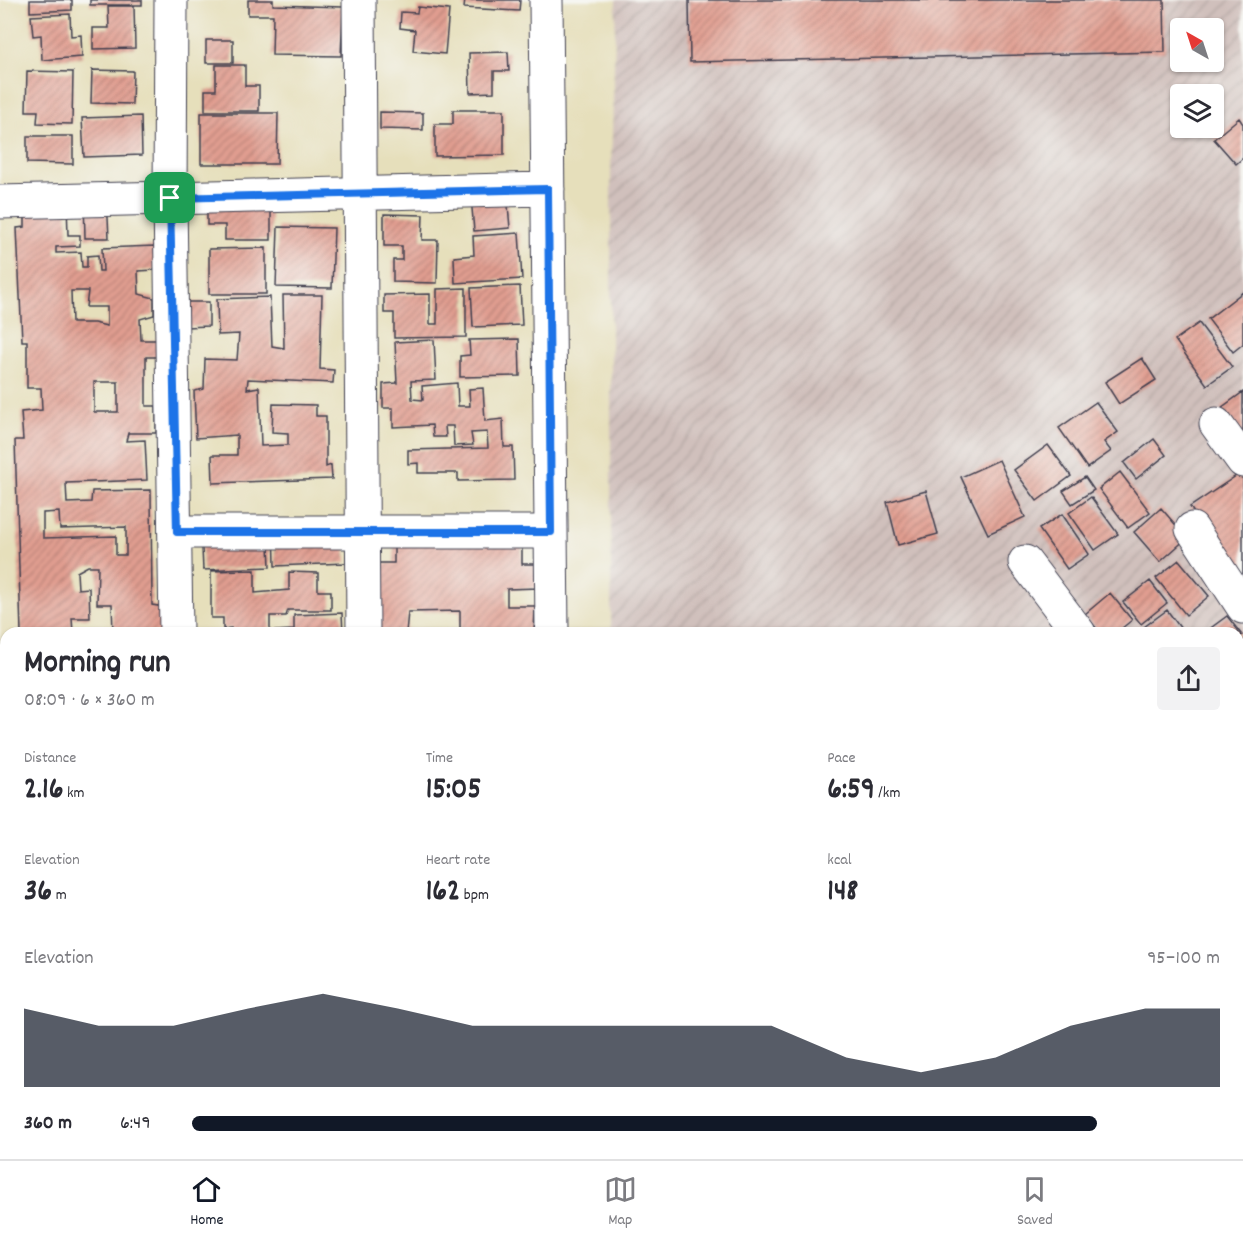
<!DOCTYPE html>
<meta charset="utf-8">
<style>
:root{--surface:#fff;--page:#f2f2f3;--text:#2b2b33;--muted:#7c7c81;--line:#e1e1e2;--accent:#111827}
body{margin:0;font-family:Dekko,sans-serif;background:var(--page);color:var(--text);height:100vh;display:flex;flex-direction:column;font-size:22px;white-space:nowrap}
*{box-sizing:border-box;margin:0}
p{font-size:20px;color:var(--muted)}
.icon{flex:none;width:33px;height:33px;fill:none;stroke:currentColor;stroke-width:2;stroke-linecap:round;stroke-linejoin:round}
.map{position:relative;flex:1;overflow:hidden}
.sheet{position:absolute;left:0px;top:627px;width:1244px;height:532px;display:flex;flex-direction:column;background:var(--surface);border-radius:18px 18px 0 0;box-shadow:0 2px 4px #0004}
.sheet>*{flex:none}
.needle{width:39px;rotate:321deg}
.fabs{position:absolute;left:1170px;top:18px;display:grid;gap:12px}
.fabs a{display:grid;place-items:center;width:54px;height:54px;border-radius:6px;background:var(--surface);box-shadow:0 2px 4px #0004;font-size:30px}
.pin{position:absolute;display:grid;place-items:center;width:51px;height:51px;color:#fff;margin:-26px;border-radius:12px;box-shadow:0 3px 9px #0006}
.round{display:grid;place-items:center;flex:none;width:63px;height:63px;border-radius:6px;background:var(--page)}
.summary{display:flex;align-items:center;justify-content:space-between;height:102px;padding:0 24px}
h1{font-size:33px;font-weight:700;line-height:45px}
.metrics{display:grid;grid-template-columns:repeat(3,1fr);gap:9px;height:102px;padding:6px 24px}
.metrics div{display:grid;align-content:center}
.metrics b{font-size:30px;font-weight:700}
.metrics small{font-size:16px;font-weight:400}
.metrics p{font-size:16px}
.chart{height:168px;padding:12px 24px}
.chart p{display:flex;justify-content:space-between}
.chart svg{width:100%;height:108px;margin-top:6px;fill:var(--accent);opacity:.7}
ul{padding:0 24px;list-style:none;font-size:20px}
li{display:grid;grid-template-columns:96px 72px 1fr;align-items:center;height:45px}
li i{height:15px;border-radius:8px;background:var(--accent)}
.tab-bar{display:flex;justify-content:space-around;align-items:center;height:84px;border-top:2px solid var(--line);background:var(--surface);font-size:16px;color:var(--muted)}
.tab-bar a{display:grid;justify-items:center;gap:3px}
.tab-bar .on{color:var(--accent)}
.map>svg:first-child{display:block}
</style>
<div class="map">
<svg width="1243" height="1159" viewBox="0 0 1243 1159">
<defs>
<pattern id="industrial-furrows" width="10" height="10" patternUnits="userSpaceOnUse" patternTransform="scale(1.5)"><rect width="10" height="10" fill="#d0c0bc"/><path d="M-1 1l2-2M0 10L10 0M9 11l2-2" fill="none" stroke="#b2a5a2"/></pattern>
<pattern id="building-hatch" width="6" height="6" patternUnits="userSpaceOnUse" patternTransform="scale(1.5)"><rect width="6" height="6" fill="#e19e90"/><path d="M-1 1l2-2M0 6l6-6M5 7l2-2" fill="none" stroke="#b68077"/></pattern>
</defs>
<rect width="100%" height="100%" fill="#f6f6f2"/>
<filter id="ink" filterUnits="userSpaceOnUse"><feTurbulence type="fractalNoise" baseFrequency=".0167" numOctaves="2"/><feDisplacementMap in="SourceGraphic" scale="12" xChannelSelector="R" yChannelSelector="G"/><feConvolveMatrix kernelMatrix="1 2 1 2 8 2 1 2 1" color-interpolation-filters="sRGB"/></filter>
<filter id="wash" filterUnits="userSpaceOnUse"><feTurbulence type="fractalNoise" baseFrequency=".008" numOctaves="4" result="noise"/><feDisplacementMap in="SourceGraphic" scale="24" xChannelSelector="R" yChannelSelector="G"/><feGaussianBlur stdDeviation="1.35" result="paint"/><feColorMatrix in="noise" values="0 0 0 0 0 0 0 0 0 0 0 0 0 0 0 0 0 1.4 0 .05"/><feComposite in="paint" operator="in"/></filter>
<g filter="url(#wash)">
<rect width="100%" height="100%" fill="#e6dfbb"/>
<path fill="url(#industrial-furrows)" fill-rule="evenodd" d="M616,0h627v1108l-5,-1v-474h-627v-465zM1180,28h34v34h-34zM1180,94h34v34h-34z"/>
<g id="blocks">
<path fill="url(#building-hatch)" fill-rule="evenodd" d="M30,0h42v10l-42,2z
M90,0h52v5h-52z
M248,0h25v5l70,2 -2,49 -69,-1 1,-40h-25z
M465,0h55l-1,11 -55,-3z
M689,0h475l1,52 -475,10z
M108,6h26l1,42 -42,1v-21h16z
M418,7l31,3 -4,44 -32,-3 2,-21 -15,-2 1,-16 16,1z
M70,14l1,22 10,-1 1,22 -40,3 -1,-25 -8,1 -2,-20z
M206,40h27v23h-27z
M508,52l1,19h-15v21l-24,1 -1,-40z
M216,65h29v21h14v25h-54v-21h11z
M92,70l41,1 -1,33 -41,-1z
M27,71l46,1 -1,52 -35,-1 1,-12h-12z
M453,110h51v45l-69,1v-32h18z
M380,112l43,1v17l-43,-1z
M201,113h77l-1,51h-76z
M141,116l1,39 -58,2 -2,-39z
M1239,118l4,6v34l-7,6 -22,-25z
M27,136h46v28l-46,-1z
M507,194l3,34 -36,3 -3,-34z
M107,198l2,40h-24l-1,-39z
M67,204l1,31h12v11l-24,1v6l25,-1 1,15h5v-11l11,-1 1,16h4l-1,-23 53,-2v24l-17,1 1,23 15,4v17l-14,4 1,21h18v17h-13v49h10v27h-28l-2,8 19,-1 2,40 -81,3 1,20 24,-1 1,-11 59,-1 1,115 12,2 1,26h-52l-1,-29h-15l1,-38h-10l-11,6 1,17 11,-1 1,30h-18l1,15h-52l-6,-193h8l-2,-28 21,-2 -1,-22h-14v-47h-5l-5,-113 8,-1v-16zM71,291h17l-2,16h21v19l-13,-3h-22zM94,382h24v30h-24zM59,512l1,17 66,-2v28h-10v-19l-73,2v-25z
M271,207v33h-46v-15h-18v-17z
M384,214l39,1 -1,25h16l-1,43 -44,-1v-22h9v-14h-18z
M278,227l56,1 -2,60 -56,-1z
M519,233l3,46 -67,4 -1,-26 20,-2 -1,-19z
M266,248v46h-57v-45z
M520,286l2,39 -49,2 -2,-39z
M466,288v49l-72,1v-25h-10v-18l46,-1v30h7v-35z
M1243,292v52l-10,8 -25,-33z
M283,295h39l-2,74 14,1 -1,13 -85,-4 -1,10 12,-2 2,59 27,-1v-12l-16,-1 1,-28 43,1v11h10v51l5,-2 1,14 -119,4 -1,-28h25v-20l-41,3 -2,-47 10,-2 1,-30 32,1 2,-26 -21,1 -1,-36 53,-2 2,49 12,2z
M186,302h23v24l-23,1z
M1199,323l33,44 -25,18 -32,-45z
M519,339l1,37 -60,1v-21l10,-1 -1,-15z
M434,340l2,40 -25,1 1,18 11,1 -1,-14 35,-3 1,23h12l-1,-17 14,-1 2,33 18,-2 1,28h9l1,33 -56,1v-8h-40v-10l-10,1v-14l80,-2 -1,-16 -16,1 2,12 -19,1 -1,-20h-8l1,11h-13l-1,-12 -39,2v-19h-10v-24l14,-1 -2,-41z
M1142,358l14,22 -37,24 -14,-22z
M1243,392v46l-22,-30z
M1096,402l22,30 -14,10 7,9 -24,17 -28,-40z
M1154,439l12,16 -30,24 -12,-16z
M1048,445l23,31 -34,25 -23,-31z
M999,460l26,57 -37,17 -27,-57z
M1120,472l30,40 -22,16 -29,-39z
M1239,474l4,5v107l-53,-79z
M1085,477l9,13 -22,14 -9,-13z
M926,491l12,43 -40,11 -11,-43z
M1091,497l27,37 -23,16 -26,-37z
M1161,508l26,30 -27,24 -26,-30z
M1062,514l27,40 -22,15 -28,-40z
M522,517v47h17v24l-32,1v17h28l-1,27h-74v-22l-52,1 -2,21h-38v-70h26v-20z
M345,520l1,43 -71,3 -1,-43z
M268,522l2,45 -67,3 -2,-44z
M1179,560l30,36 -23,19 -30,-37z
M255,570v23l34,-3v-18l29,1v18h13v19h-43l-2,6h-16v17h-39v-5l-8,1v-11h-12v-47z
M1150,581l17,22 -26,21 -18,-22z
M1110,593l22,27 -16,13h-16l-15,-19z
M1167,610l17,23h-48z
M342,613l1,20h-68v-2l19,-1v-15z
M1227,616l15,19 -4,3v-5h-34z
M1243,641v24l-5,5v-24z
M3,902h3v58l-4,-1z
M29,1154h52v5h-52z
M197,1154h66v5h-66z
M279,1154h50v5h-50z
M384,1154h32v5h-32z
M425,1154h103v5h-103z
M89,1155l68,1v3h-68z"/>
</g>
</g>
<g filter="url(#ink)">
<use href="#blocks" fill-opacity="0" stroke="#3f3e4e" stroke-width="1.5"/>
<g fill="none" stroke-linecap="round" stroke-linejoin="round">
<g stroke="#3f3e4e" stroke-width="35">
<path id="minor" d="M171,0l-1,198 6,435
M359,0l4,633
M546,0l6,633
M0,202l548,-13
M1216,424l27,37
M1192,529l51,78
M177,532h374
M1025,562l54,71
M1238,684l5,-4
M0,854h6
M1238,1146h5
M182,1154v5
M366,1154v5
M557,1154v5
M785,1154v5
M989,1154v5
M0,1156v3
M1202,1159v-5"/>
</g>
<use href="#minor" stroke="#fff" stroke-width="33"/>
</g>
</g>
<g fill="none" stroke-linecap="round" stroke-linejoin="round" filter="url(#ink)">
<g stroke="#fff" stroke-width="12">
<path id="route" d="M548,189l3,343h-374l-7,-334z"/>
</g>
<use href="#route" stroke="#1a73e8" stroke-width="8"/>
</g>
</svg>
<div class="fabs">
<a><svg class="needle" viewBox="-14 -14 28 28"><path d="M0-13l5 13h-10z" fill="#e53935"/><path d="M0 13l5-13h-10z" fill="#7c7c81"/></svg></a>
<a><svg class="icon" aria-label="layers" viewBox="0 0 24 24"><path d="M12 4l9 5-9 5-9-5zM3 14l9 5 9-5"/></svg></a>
</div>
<div class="pin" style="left:170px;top:198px;background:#1e9e55"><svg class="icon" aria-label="arrive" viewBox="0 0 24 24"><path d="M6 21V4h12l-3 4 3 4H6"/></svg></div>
<section class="sheet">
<div class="summary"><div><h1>Morning run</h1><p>08:09 · 6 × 360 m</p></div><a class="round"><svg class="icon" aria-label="share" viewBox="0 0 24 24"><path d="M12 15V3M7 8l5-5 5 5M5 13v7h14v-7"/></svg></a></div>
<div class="metrics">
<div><p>Distance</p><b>2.16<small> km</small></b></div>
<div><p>Time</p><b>15:05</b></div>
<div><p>Pace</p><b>6:59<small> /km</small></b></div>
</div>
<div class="metrics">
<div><p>Elevation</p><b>36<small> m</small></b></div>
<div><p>Heart rate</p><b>162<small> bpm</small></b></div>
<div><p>kcal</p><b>148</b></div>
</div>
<div class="chart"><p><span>Elevation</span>95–100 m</p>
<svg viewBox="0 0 160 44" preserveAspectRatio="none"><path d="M0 44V12L10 19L20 19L30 12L40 6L50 12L60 19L70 19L80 19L90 19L100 19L110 32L120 38L130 32L140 19L150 12L160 12V44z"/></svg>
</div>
<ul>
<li><b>360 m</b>6:49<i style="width:88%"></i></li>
</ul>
</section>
</div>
<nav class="tab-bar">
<a class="on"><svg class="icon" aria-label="home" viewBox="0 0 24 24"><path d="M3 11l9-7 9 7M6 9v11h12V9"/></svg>Home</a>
<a><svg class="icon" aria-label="map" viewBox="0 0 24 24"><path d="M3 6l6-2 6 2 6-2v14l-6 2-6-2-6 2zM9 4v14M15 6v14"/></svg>Map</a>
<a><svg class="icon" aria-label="saved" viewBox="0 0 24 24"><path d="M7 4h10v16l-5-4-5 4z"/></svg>Saved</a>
</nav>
